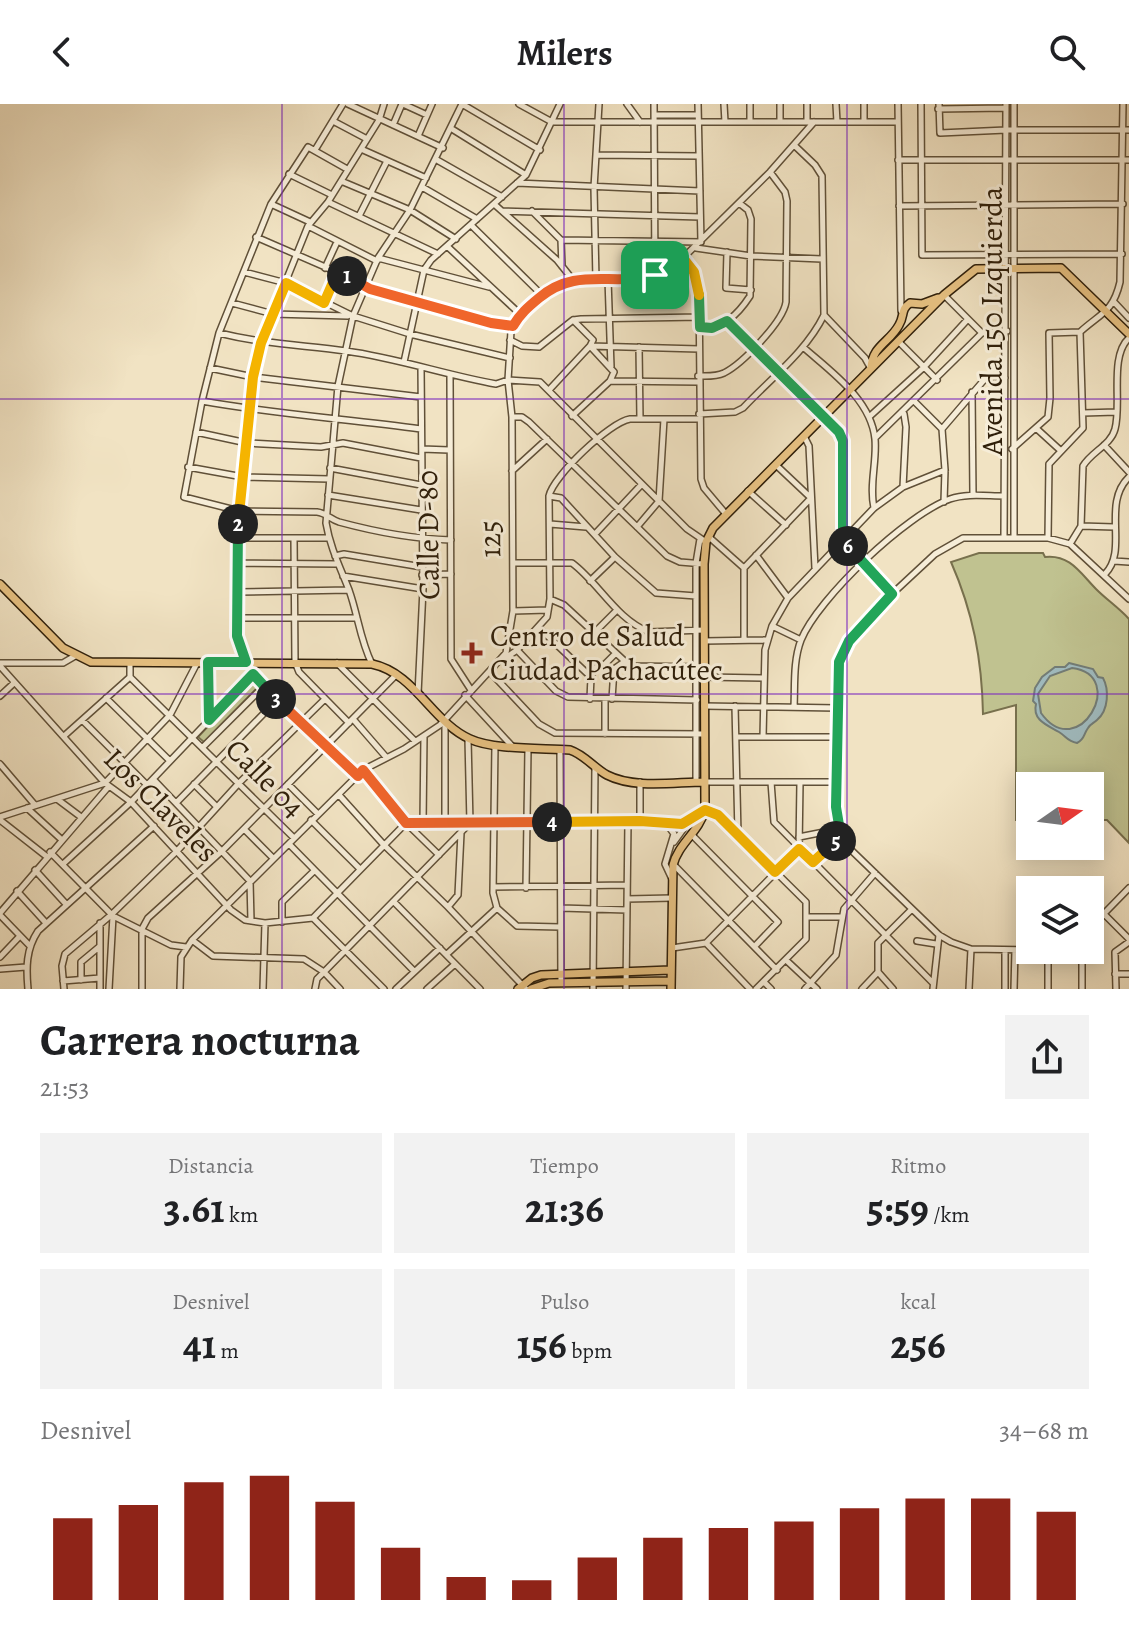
<!DOCTYPE html>
<html lang="es">
<meta charset="utf-8">
<style>
:root{--surface:#fff;--page:#f2f2f2;--text:#202124;--muted:#757577;--accent:#8f2418}
body{margin:0;font-family:Alegreya,serif;background:var(--page);color:var(--text);height:100vh;display:flex;flex-direction:column;font-size:30px;white-space:nowrap}
*{box-sizing:border-box;margin:0}
p{font-size:26px;color:var(--muted)}
.icon{flex:none;width:44px;height:44px;fill:none;stroke:currentColor;stroke-width:2;stroke-linecap:round;stroke-linejoin:round}
.map{position:relative;height:885px;overflow:hidden}
.side{display:flex;flex-direction:column;background:var(--surface);flex:1}
.side>*{flex:none}
.needle{width:52px;rotate:76deg}
.tools{position:absolute;left:1016px;top:668px;display:grid;gap:16px}
.tools a{display:grid;place-items:center;width:88px;height:88px;border-radius:0px;background:var(--surface);box-shadow:0 4px 20px #0003;font-size:40px}
.pin{position:absolute;display:grid;place-items:center;width:68px;height:68px;color:#fff;margin:-34px;border-radius:16px;box-shadow:0 4px 12px #0006}
.km{position:absolute;width:40px;height:40px;margin:-20px;border-radius:50%;background:#222;color:#fff;font-size:22px;line-height:40px;text-align:center}
.round{display:grid;place-items:center;flex:none;width:84px;height:84px;border-radius:0px;background:var(--page)}
.overview{display:flex;align-items:center;justify-content:space-between;height:136px;padding:0 40px}
h1{font-size:44px;font-weight:700;line-height:60px}
.figures{display:grid;grid-template-columns:repeat(3,1fr);gap:12px;height:136px;padding:8px 40px}
.figures div{display:grid;align-content:center;border-radius:0px;background:var(--page);text-align:center}
.figures b{font-size:40px;font-weight:700}
.figures small{font-size:22px;font-weight:400}
.figures p{font-size:22px}
.chart{height:224px;padding:16px 40px}
.chart p{display:flex;justify-content:space-between}
.chart svg{width:100%;height:144px;margin-top:8px;stroke:var(--accent);stroke-width:6}
header{display:flex;justify-content:space-between;align-items:center;height:104px;padding:0 40px;background:var(--surface);font-size:36px;font-weight:700}
.map>svg:first-child{display:block}
</style>
<header><svg class="icon" aria-label="back" viewBox="0 0 24 24"><path d="M15 5l-7 7 7 7"/></svg>Milers<svg class="icon" aria-label="search" viewBox="0 0 24 24"><circle cx="10" cy="10" r="6"/><path d="M15 15l6 6"/></svg></header>
<div class="map">
<svg width="1129" height="885" viewBox="0 0 1129 885">
<rect width="100%" height="100%" fill="#f1e3c3"/>
<filter id="stains"><feTurbulence type="fractalNoise" baseFrequency=".0025" numOctaves="4"/><feColorMatrix values="0 0 0 0 .2 0 0 0 0 .09 0 0 0 0 .02 0 0 0 .5 -.17"/></filter>
<radialGradient id="worn" r=".72"><stop offset=".6" stop-color="#630" stop-opacity="0"/><stop offset="1" stop-color="#630" stop-opacity=".3"/></radialGradient>
<path fill="#c0c290" stroke="#78704d" stroke-width="2" d="M979,449h64l2,4c25,-3 36,17 51,32 11,11 23,19 33,30v224l-22,-23h-17v-34h-60v34h-14v-115l-33,9c-1,-54 -10,-102 -32,-152z
M253,574l7,7 -56,57 -6,-5z"/>
<path fill="#a0bbbf" stroke="#737d77" stroke-width="2" fill-rule="evenodd" d="M1069,559l24,6 5,8 5,1c6,11 6,32 -6,42 -3,3 -7,4 -9,8 -5,7 -3,11 -11,15 -10,-2 -10,-6 -18,-11 -12,-7 -27,-12 -23,-28l-3,-3 2,-13 7,-11 13,-10h10zM1072,564c57,7 6,97 -31,45l-3,-19 12,-18z"/>
<g fill="none" stroke-linecap="round" stroke-linejoin="round">
<g stroke="#605038" stroke-width="8">
<path id="minor" d="M348,0l95,44
M403,0l24,11
M462,0l78,46
M519,0l33,18h346
M627,0l13,18
M654,0l1,171
M724,0l1,18
M780,0v18
M807,0v18
M836,0l1,18
M864,0v18
M898,0l3,207
M921,0l1,151 200,-1
M939,0l1,29 66,-3h123
M938,5l67,-1
M655,11h43
M333,17l34,18
M750,18v-18
M393,21l9,-21
M452,25l74,46
M418,32l14,-32
M361,45l65,29
M315,46l28,-46
M596,51l103,1
M437,56l65,37
M898,56h231
M347,65l-39,-22 -37,57 -52,129 -17,68 -18,96 55,14 78,1c9,1 13,7 22,10 37,10 74,17 112,18
M289,70l43,21
M341,77l69,29 46,29
M517,79l183,8
M422,83l55,32
M328,98l110,52
M271,100l39,18
M494,100l63,56 16,20
M899,102l224,-2
M502,107l198,6
M532,107l29,29 140,2 -3,-138
M359,112l28,-55
M471,121l71,70
M308,122l69,35
M256,133l106,46 8,6 121,34 22,3
M561,136l1,26
M448,143l72,67
M696,144l55,8 71,3
M727,148l-1,36 25,2
M378,154l111,29
M683,154l11,14 5,20 2,187 3,9 21,25
M325,164l12,-26
M244,168l42,11 67,33 57,18 100,24
M608,175l3,88
M596,176l-2,-92 5,-84
M944,191l38,38
M1114,198l15,16
M232,199l41,11 75,2
M324,199l13,-30
M824,211l41,43 5,9
M727,217l112,111 4,9v100l49,53
M700,223c22,4 39,-14 50,-31l1,-77 -3,-9 -9,-7
M219,229c44,11 83,12 127,18 51,7 100,24 150,33l12,-4 32,2 147,147 19,13
M510,236l12,6 17,1 34,-27 8,-1 119,-2
M899,238l38,38
M639,243l1,72
M803,243c27,24 68,52 72,92 2,23 -6,46 -1,69
M404,258l20,-92 7,-10 95,-85 34,-71
M210,264l43,9 168,20
M450,270l1,285 20,31
M698,272c9,0 17,1 26,-3 18,-9 59,-51 62,-71l1,-101 -2,-9 -15,-20
M610,277l88,1
M549,286l41,-44 109,3
M972,288l1,103
M202,297c72,13 146,18 219,28
M915,298l27,27
M1083,309l33,-1
M699,310l36,-2 8,-4c27,-29 63,-56 81,-93l-2,-139 -7,-11 -21,-20
M572,312l38,-35 4,-9 -24,-26 3,-6 -20,-20
M512,313h10l7,5 138,134 13,6 24,2
M869,313l54,-49 45,-49
M1037,325l23,21
M196,328l51,11 74,4 22,-4 78,15
M804,332l5,10 6,122
M875,334l107,-105 25,-2
M1104,341l25,27
M422,345l27,1
M1012,345l36,-32 2,-19 -1,-65 31,-1
M188,363l55,10 86,2
M330,364l91,17
M512,367l35,-32
M903,383l3,-60 -2,-13
M748,387l38,34
M328,391l93,15
M549,392l12,2 54,59 41,36 40,3
M944,398l1,-32 -3,-41 42,-49 10,-4 11,2
M550,420l36,3
M1081,422l33,1
M637,423l22,-26 5,-82
M595,430l47,-50
M709,433l35,31
M1004,433l2,-433
M236,434h93
M294,434l1,124 4,10 50,51
M1014,434v-434
M1048,434l1,-74 34,-36 -3,-96c21,-19 33,-20 40,-50l3,-178
M1070,440l11,-18 2,-60c8,-14 28,-21 32,-37 7,-25 -6,-73 14,-91
M756,451l32,43
M335,452l9,-2 78,13
M1114,457l15,1
M237,459l101,1
M513,459h59c27,20 44,56 77,69l55,-2
M1105,470c24,-24 -4,-70 24,-97
M422,471l29,-1
M343,472l80,13
M590,477l25,-24
M238,488l111,-2
M550,495l14,6 66,61 74,1
M513,507l35,-1
M237,514h120
M772,522l29,14
M539,524l52,49 -1,22
M594,529l23,-23
M744,536v-72l67,-70 -35,-33
M704,537l63,-1
M517,546l39,41 12,6 129,3
M503,556l14,-10 30,-33 3,-18 -1,-103c4,-20 61,-74 81,-77h69
M0,559h63l12,-7
M208,559l1,57
M337,559l78,78
M130,560v13l164,161
M372,560c-12,-24 -14,-49 -23,-74 -9,-23 -19,-43 -23,-67l12,-137 15,-70 25,-58 32,-48 52,-106
M0,562l105,117 26,19 100,108 14,10 20,3 48,-5 93,-95 89,-2h145l42,3 23,-14 13,5 88,87v37l-50,50
M490,568l49,52 16,9 149,1
M591,573l4,-9 10,-4 10,-10
M704,573l59,1
M418,590l5,-105 -2,-222
M465,591l47,51
M0,592l14,-13
M106,594l64,63
M612,595l2,-30 10,-7
M704,602l133,2
M735,602l3,128
M794,603c1,-22 -1,-46 7,-67 17,-42 106,-126 149,-141 17,-6 36,-3 54,-3
M353,615l33,38
M82,616l65,65
M445,616v103
M605,630v-35
M64,632l66,-59
M736,633h101
M763,633l2,-87 7,-24 16,-28 86,-90 29,-21 42,-17
M495,641l-2,148 4,15 20,18 43,1
M203,643l61,-61
M560,645l1,234
M0,660l35,41
M363,666l43,53 33,32
M358,672l-81,-76 -24,-26 -12,-20 -4,-18 -1,-98 17,-161 8,-34 47,-117 20,-24 51,-82 5,-16
M153,675l97,102 1,40
M696,678v-219l4,-24
M705,678h131
M771,678l3,40 159,161
M194,680l23,23
M288,680l30,30
M339,691l45,50 64,62 78,82
M57,695l24,18
M176,699l101,-103
M27,704l35,32
M0,713l105,-34 65,-68 27,-52
M0,716l46,36
M311,716l49,49
M640,717v-39
M423,719l1,-87
M667,720l7,10 -9,30 7,15
M244,725l29,29
M692,731l86,87 -23,24
M799,733l40,-8
M674,738l13,-18
M289,740l125,127
M50,748l63,64 58,29 15,2
M813,758l28,-25
M63,760l68,-62 122,-128
M674,761l103,105
M35,766l31,34
M493,783l134,-2
M526,784l2,-139
M17,787l29,32
M627,795l45,-1
M394,798l86,87
M448,803l10,-12 3,-62
M561,804l66,2
M0,809l109,-127
M1104,810l25,25
M0,811l30,31
M806,813h36
M313,814l71,71
M282,818v-20l32,-31
M1090,824l39,-40
M192,836l21,16 91,3 20,13 16,17
M917,837l19,3
M706,839l44,46
M672,844l34,-5 93,-94 1,-67
M1030,846l-59,-1 -20,-7 -12,-7 -90,-87 -8,-11 -5,-20 3,-155 10,-21 43,-47 43,-40 28,-16h85l22,6 59,55
M1077,846l5,12v27
M447,850l50,-46
M0,853l20,-21
M787,857l30,28
M0,865l26,-2
M878,868l15,17
M1115,870h14
M81,876v-18l18,-15
M63,877l37,-3
M764,878l7,7
M28,885c-2,-21 -2,-40 10,-58l116,-105
M64,885l-2,-23 3,-12 46,-39 66,-64 62,-68 86,-84
M100,885v-66
M109,885l4,-73
M142,885v-60l6,-11 74,-67 174,-176
M180,885l1,-32 11,-17 171,-170 41,-21 36,-24 66,-72 7,-42 -1,-194 -4,-37 3,-49 9,-17 40,-31 13,-3 77,-3 33,-19 87,-86 44,-50
M263,885l2,-66
M315,885l2,-10 7,-7 146,-149 -2,-84
M396,885l44,-41
M427,885l28,-25
M593,885l2,-223
M626,885l2,-167
M805,885l31,-34 8,-46 31,-36
M862,885l16,-17v-29l34,-34
M933,885l6,-54
M969,885l2,-40
M1005,885v-39
M1014,885l1,-39
M1048,885v-39
M1116,885l-1,-37 14,-10"/>
</g>
<g stroke="#2f1f0a" stroke-width="10">
<path id="major" d="M871,264c1,-22 19,-26 28,-43 6,-10 1,-15 11,-22l12,1 16,-6
M0,480l63,64 28,14 281,2c43,9 60,58 98,75 23,11 73,9 100,11 15,5 24,18 37,25 27,14 68,7 97,7
M518,885l14,-11 9,-3 129,-5
M531,885l18,-6 122,-2
M671,885l2,-124c5,-21 26,-33 32,-55l-1,-246 2,-22 7,-14 231,-233 32,-26 85,-1 68,66"/>
</g>
<use href="#minor" stroke="#f6edd8" stroke-width="5"/>
<use href="#major" stroke="#e8c282" stroke-width="7"/>
</g>
<g fill="none" stroke-linecap="round" stroke-linejoin="round">
<g stroke="#fff" stroke-width="16">
<path id="split-1" d="M347,172l23,13 121,34 22,3c7,-12 15,-19 26,-28 38,-32 73,-11 116,-23"/>
</g>
<g stroke="#fff" stroke-width="16">
<path id="split-2" d="M238,420l15,-147 8,-34 25,-60 38,20 13,-30 10,3"/>
</g>
<g stroke="#fff" stroke-width="16">
<path id="split-3" d="M238,420l-1,112 9,26h-38l1,58 44,-46 23,25"/>
</g>
<g stroke="#fff" stroke-width="16">
<path id="split-4" d="M276,595l82,77 5,-6 43,53 146,-1"/>
</g>
<g stroke="#fff" stroke-width="16">
<path id="split-5" d="M552,718l88,-1 42,3 23,-14 13,5 57,57 24,-23 14,13 23,-21"/>
</g>
<g stroke="#fff" stroke-width="16">
<path id="split-6" d="M836,737l5,-4 -5,-30 3,-145 10,-21 43,-47 -44,-48"/>
</g>
<g stroke="#fff" stroke-width="16">
<path id="split-7" d="M699,191l1,32 12,1 15,-7 112,111 4,9v100l5,5"/>
</g>
<g stroke="#fff" stroke-width="16">
<path id="split-8" d="M655,171l28,-17 11,14 5,23"/>
</g>
<use href="#split-1" stroke="#f0652b" stroke-width="10"/>
<use href="#split-2" stroke="#f5b400" stroke-width="10"/>
<use href="#split-3" stroke="#22a559" stroke-width="10"/>
<use href="#split-4" stroke="#f0652b" stroke-width="10"/>
<use href="#split-5" stroke="#f5b400" stroke-width="10"/>
<use href="#split-6" stroke="#22a559" stroke-width="10"/>
<use href="#split-7" stroke="#22a559" stroke-width="10"/>
<use href="#split-8" stroke="#f5b400" stroke-width="10"/>
</g>
<path fill="none" stroke="#7b2cbf" stroke-width="2" stroke-opacity="0.55" d="M282,0v885M564,0v885M847,0v885M0,295h1129M0,590h1129"/>
<path fill="#8f2418" stroke="#f6edd8" stroke-width="3" d="M468 537h8v8h8v8h-8v8h-8v-8h-8v-8h8z"/>
<g text-anchor="middle" stroke-width="6" stroke-linejoin="round" paint-order="stroke">
<g font-size="30" fill="#2f1f0a" stroke="#f6edd8">
<text transform="translate(992 217) rotate(-90)" y="10">Avenida 150 Izquierda</text>
<text transform="translate(428 431) rotate(-91)" y="10">Calle D-80</text>
<text transform="translate(490 435) rotate(-91)" y="10">125</text>
<text transform="translate(265 674) rotate(45)" y="10">Calle 04</text>
<text transform="translate(161 701) rotate(45)" y="10">Los Claveles</text>
</g>
<g font-size="30" fill="#2f1f0a" stroke="#f6edd8" text-anchor="start">
<text x="490" y="542">Centro de Salud<tspan x="490" dy="34">Ciudad Pachacútec</tspan></text>
</g>
</g>
<rect width="100%" height="100%" filter="url(#stains)"/>
<rect width="100%" height="100%" fill="url(#worn)"/>
</svg>
<div class="tools">
<a><svg class="needle" viewBox="-14 -14 28 28"><path d="M0-13l5 13h-10z" fill="#e53935"/><path d="M0 13l5-13h-10z" fill="#757577"/></svg></a>
<a><svg class="icon" aria-label="layers" viewBox="0 0 24 24"><path d="M12 4l9 5-9 5-9-5zM3 14l9 5 9-5"/></svg></a>
</div>
<div class="pin" style="left:655px;top:171px;background:#1e9e55"><svg class="icon" aria-label="arrive" viewBox="0 0 24 24"><path d="M6 21V4h12l-3 4 3 4H6"/></svg></div>
<b class="km" style="left:347px;top:172px">1</b>
<b class="km" style="left:238px;top:420px">2</b>
<b class="km" style="left:276px;top:595px">3</b>
<b class="km" style="left:552px;top:718px">4</b>
<b class="km" style="left:836px;top:737px">5</b>
<b class="km" style="left:848px;top:442px">6</b>
</div>
<section class="side">
<div class="overview"><div><h1>Carrera nocturna</h1><p>21:53</p></div><a class="round"><svg class="icon" aria-label="share" viewBox="0 0 24 24"><path d="M12 15V3M7 8l5-5 5 5M5 13v7h14v-7"/></svg></a></div>
<div class="figures">
<div><p>Distancia</p><b>3.61<small> km</small></b></div>
<div><p>Tiempo</p><b>21:36</b></div>
<div><p>Ritmo</p><b>5:59<small> /km</small></b></div>
</div>
<div class="figures">
<div><p>Desnivel</p><b>41<small> m</small></b></div>
<div><p>Pulso</p><b>156<small> bpm</small></b></div>
<div><p>kcal</p><b>256</b></div>
</div>
<div class="chart"><p><span>Desnivel</span>34–68 m</p>
<svg viewBox="0 0 160 44" preserveAspectRatio="none"><path d="M5 44V19M15 44V15M25 44V8M35 44V6M45 44V14M55 44V28M65 44V37M75 44V38M85 44V31M95 44V25M105 44V22M115 44V20M125 44V16M135 44V13M145 44V13M155 44V17"/></svg>
</div>
</section>
